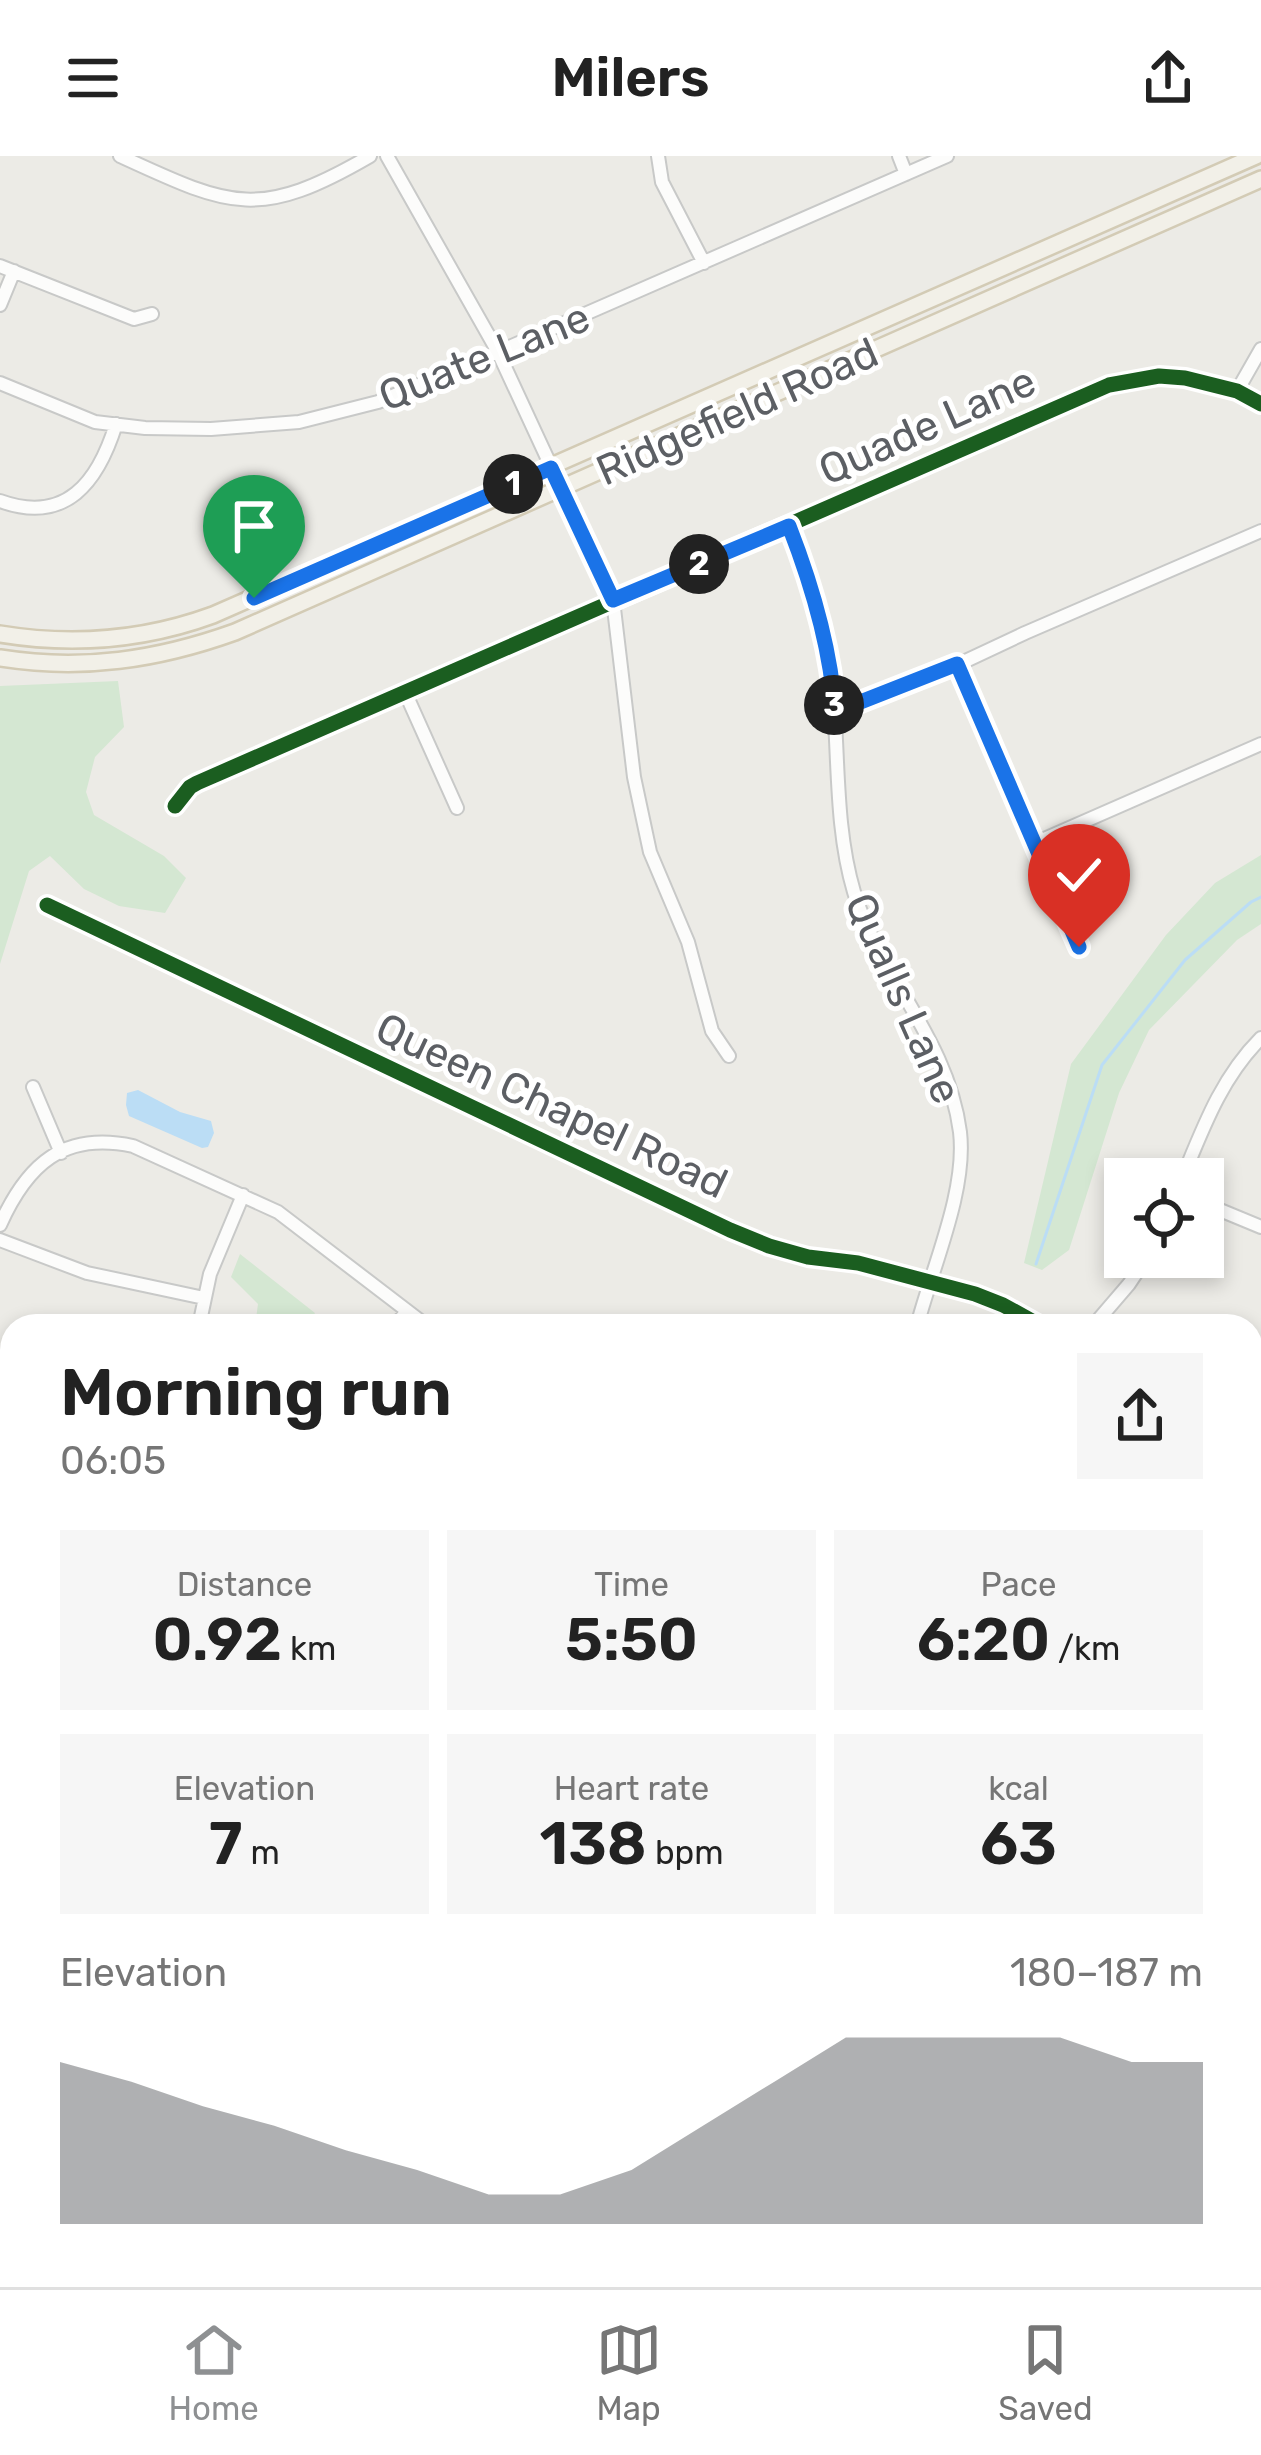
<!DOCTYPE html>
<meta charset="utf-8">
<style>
:root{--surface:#fff;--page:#f6f6f6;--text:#222;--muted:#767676;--line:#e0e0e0;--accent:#8e9092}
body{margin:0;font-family:Rubik,sans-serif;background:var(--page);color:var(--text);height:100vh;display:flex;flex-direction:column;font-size:45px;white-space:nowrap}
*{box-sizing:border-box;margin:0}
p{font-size:39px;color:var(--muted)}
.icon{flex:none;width:66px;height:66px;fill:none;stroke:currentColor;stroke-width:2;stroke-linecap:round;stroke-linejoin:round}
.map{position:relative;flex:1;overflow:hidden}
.drawer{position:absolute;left:0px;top:1158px;width:1263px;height:975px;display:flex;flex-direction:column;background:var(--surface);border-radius:36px 36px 0 0;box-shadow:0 6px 18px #0003}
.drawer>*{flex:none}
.tools{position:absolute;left:1104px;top:1002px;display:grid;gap:24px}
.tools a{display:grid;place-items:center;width:120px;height:120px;border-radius:0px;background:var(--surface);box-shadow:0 6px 18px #0003;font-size:60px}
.pin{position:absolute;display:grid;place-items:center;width:102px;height:102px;color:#fff;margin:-123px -51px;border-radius:50% 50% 50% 0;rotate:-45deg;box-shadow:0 0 12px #0007}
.pin .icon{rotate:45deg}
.km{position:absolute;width:60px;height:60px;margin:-30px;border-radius:50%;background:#222;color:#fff;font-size:33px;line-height:60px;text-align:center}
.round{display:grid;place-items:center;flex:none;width:126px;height:126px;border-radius:0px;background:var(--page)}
.headline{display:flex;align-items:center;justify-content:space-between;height:204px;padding:0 60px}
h1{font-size:66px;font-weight:600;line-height:90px}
.stats{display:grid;grid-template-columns:repeat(3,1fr);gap:18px;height:204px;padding:12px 60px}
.stats div{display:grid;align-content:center;border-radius:0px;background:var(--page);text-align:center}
.stats b{font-size:60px;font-weight:600}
.stats small{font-size:33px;font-weight:400}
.stats p{font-size:33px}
.chart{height:336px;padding:24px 60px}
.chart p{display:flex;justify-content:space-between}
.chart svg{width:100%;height:216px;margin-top:12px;fill:var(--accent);opacity:.7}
header{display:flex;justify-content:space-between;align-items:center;height:156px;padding:0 60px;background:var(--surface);font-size:54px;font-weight:600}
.menu{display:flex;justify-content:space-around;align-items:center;height:168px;border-top:3px solid var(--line);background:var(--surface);font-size:33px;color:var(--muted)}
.menu a{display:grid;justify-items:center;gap:6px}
.menu .current{color:var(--accent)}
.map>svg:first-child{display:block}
</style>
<header><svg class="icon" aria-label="menu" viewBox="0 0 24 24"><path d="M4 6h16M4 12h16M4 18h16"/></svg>Milers<svg class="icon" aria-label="share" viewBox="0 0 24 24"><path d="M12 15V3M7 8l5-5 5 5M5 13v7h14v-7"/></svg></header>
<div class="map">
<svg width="1261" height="2131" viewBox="0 0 1261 2131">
<rect width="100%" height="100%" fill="#ecebe6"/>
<path fill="#d4e7d2" d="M118,525l6,46 -29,30 -9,35 8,23 70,41 22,22 -21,35 -46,-7 -35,-17 -34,-33 -21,15 -29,93v-278z
M1261,699v69l-24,16 -88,90 -30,63 -50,157 -27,20 -18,-7 47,-199 95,-129 49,-52z
M240,1098l75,59 -8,13h-52l3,-22 -27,-27z
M12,1211v117l-12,-5v-110z
M702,2121h192l1,10h-197z
M903,2121h258v10h-256z"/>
<path fill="#bbddf5" d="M138,934l42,22 31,9 3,12 -6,14 -6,1 -73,-32 -3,-11 1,-12z"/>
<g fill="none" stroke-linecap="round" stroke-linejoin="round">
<path stroke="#bbddf5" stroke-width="3" d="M1036,1108l66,-199 83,-105 66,-58 10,-5"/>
<g stroke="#c8c9c8" stroke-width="16">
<path id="minor" d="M120,0c111,51 138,65 250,0
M387,0l111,196 115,248 21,177 16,75 38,90 24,89 17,25
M658,0l4,26 42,81
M899,0l7,18
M0,110l134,53 18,-5
M0,149l14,-34
M0,227l95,39 50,6 66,1 88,-7 79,-20 120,-50 449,-196
M1237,235l24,-42
M0,345c66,24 98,-19 116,-77
M789,370c20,53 39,111 44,167 6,66 2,135 21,199 26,85 94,147 106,240 7,59 -28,136 -43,194
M957,509l122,282
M405,536l52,116
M835,556l122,-47 68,-32 236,-102
M175,650l15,-19 7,-4 912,-398 50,-9 26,2 52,13 24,13
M1035,687l226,-99
M47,749l683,325 39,16 39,11 50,6 117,31 28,11 38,21
M33,931l28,66
M1182,1023c21,-51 39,-101 79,-141
M1203,1047l58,24
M0,1069c27,-60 63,-94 133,-79l145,66 149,114
M0,1084l87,33 117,25
M199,1170l11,-52 33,-79
M395,1170l12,-15
M1093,1170l36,-42 18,-27
M1251,1328h10
M0,1386l12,5
M0,1499l12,5
M5,1589l7,-44
M1251,1792l10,1
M0,2110l12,-8
M533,2121l3,10"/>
</g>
<g stroke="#d3cbb5" stroke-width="20">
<path id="major" d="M0,478c73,12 142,7 213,-19l1043,-459
M0,502c82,13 157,2 235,-26l1026,-453
M1251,1919l10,1
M1251,1938l10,1
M0,1984l12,-3
M0,2007l12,-4"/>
</g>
<use href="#minor" stroke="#fcfcfb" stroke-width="12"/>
<use href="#major" stroke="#f2f0e8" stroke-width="15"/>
<g stroke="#fff" stroke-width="22">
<path id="cycleway" d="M175,650l15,-19 7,-4 912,-398 50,-9 26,2 52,13 24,13
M47,749l683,325 39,16 39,11 50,6 117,31 28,11 38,21"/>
</g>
<use href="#cycleway" stroke="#1b5e20" stroke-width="15"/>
</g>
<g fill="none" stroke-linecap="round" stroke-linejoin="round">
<g stroke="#fff" stroke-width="24">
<path id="route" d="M254,442l297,-130 62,132 176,-74c23,59 42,123 46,186l122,-48 122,283"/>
</g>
<use href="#route" stroke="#1a73e8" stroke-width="15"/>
</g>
<g text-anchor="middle" stroke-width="10" stroke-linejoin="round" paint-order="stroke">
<g font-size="42" fill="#5c5f64" stroke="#fff">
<text transform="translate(484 200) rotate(-22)" y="15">Quate Lane</text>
<text transform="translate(737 255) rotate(-24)" y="15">Ridgefield Road</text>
<text transform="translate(927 269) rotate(-24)" y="15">Quade Lane</text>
<text transform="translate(904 842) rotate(66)" y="15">Qualls Lane</text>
<text transform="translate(552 949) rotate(25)" y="15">Queen Chapel Road</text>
</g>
</g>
</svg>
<div class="tools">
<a><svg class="icon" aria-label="locate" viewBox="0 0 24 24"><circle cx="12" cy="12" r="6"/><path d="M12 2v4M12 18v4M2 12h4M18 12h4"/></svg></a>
</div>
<div class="pin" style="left:254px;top:442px;background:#1e9e55"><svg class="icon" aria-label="arrive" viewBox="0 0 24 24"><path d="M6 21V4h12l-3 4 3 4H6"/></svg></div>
<div class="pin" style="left:1079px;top:791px;background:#d93025"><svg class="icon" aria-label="check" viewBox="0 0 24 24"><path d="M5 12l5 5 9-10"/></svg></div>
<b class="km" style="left:513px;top:328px">1</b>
<b class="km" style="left:699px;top:408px">2</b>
<b class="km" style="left:834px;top:549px">3</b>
<section class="drawer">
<div class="headline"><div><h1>Morning run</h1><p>06:05</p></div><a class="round"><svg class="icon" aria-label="share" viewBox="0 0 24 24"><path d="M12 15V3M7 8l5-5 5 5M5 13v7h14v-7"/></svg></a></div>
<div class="stats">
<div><p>Distance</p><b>0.92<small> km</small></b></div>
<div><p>Time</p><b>5:50</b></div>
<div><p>Pace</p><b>6:20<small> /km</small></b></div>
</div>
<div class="stats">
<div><p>Elevation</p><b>7<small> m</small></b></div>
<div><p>Heart rate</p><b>138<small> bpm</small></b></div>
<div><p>kcal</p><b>63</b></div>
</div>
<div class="chart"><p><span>Elevation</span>180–187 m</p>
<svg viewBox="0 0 160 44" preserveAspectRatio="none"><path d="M0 44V11L10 15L20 20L30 24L40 29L50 33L60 38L70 38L80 33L90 24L100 15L110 6L120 6L130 6L140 6L150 11L160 11V44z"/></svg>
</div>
</section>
</div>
<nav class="menu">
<a class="current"><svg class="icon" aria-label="home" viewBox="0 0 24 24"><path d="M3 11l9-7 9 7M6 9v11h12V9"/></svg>Home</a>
<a><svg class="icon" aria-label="map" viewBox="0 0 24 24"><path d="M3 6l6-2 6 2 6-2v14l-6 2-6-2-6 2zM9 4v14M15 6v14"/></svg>Map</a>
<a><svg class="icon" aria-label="saved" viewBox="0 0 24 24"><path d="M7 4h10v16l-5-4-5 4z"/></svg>Saved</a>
</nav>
